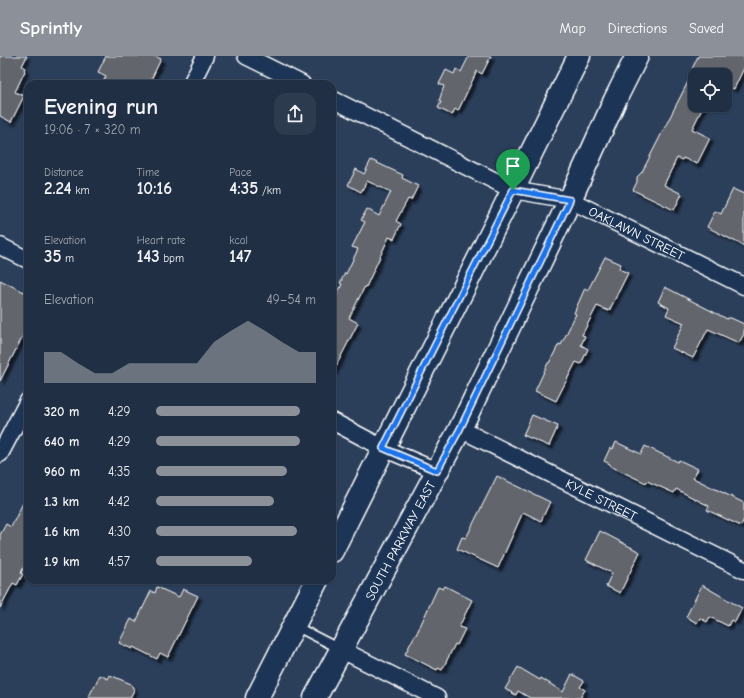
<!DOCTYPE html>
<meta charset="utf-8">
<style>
:root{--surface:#202f44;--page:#2d3b4f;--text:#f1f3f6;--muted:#a2a9b2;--line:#3d4a5d;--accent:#8c9099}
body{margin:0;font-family:"Comic Neue",sans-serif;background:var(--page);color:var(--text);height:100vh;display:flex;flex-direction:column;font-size:15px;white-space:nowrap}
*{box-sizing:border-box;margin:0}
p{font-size:13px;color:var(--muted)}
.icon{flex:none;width:22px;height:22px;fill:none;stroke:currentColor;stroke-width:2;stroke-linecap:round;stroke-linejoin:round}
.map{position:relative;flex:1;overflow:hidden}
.drawer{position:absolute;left:24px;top:24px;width:312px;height:504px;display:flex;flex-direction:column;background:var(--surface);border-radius:12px;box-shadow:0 1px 3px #0004,0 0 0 1px var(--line)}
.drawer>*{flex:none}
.controls{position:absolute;left:688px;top:12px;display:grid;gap:8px}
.controls a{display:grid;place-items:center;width:44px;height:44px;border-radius:8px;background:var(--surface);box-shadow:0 1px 3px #0004,0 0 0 1px var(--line);font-size:20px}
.pin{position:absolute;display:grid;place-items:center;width:34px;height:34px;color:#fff;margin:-41px -17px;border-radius:50% 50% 50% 0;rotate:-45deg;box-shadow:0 0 4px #0007}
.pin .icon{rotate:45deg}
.round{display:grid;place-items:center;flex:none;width:42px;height:42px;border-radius:12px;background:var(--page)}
.head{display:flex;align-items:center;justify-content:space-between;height:68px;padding:0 20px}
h1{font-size:22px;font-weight:600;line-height:30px}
.metrics{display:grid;grid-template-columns:repeat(3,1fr);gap:6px;height:68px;padding:4px 20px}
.metrics div{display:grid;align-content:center}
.metrics b{font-size:17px;font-weight:600}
.metrics small{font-size:11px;font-weight:400}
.metrics p{font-size:11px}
.chart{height:112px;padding:8px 20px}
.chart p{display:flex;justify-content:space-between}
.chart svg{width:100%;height:72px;margin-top:4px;fill:var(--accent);opacity:.7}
ul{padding:0 20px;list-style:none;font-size:13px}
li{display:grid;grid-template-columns:64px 48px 1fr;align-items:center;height:30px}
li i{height:10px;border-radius:5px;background:var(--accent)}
header{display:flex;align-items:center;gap:24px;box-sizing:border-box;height:56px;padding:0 20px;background:var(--accent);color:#fff}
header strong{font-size:19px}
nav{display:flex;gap:22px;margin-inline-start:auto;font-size:14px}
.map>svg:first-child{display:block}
</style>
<header>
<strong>Sprintly</strong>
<nav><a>Map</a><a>Directions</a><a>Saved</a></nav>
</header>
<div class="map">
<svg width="744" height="642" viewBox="0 0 744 642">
<defs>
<filter id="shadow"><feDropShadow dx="3.5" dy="3.5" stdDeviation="1" flood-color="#0009"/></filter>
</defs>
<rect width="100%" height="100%" fill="#2b3f5b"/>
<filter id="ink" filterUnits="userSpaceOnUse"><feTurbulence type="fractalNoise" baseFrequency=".025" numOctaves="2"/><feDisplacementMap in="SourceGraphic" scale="8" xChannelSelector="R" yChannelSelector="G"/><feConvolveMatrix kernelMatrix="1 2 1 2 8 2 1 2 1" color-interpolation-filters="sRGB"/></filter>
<g filter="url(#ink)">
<path fill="#63656d" stroke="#fff" filter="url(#shadow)" d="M0,0h27l-5,10 3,2 -1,2 1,1 -10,21 9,4 -13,26 -11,-6z
M106,0h49l6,3 -12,25h-47l4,-8 -8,-4z
M469,0h22l-9,18 -5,-3 -19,40 -3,-2 -3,6 -14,-7 3,-6 -2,-1 5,-15 -5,-2 7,-14 8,4 2,-5 5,3z
M698,0h46v12l-10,21 -9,-4v-10h-30v30h9l-12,24 18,9 -13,26 -14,-6 -1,2 -5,-2 -13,27 18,9 -8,16 -41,-20 4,-8v-5l5,-5 52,-102 -2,-1z
M371,104l32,15 -1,3 16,8 -7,14 -3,-1 -12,22 5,3 -7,15 -5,-2 -23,50 -1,-1 -16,32 9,5 -26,51v-68l10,-22 -2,-1 5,-10 1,1 12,-25 -6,-2 13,-25 -4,-2 6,-11 12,7 12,-24 -24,-11 -6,11 -13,-7 8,-16 8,5z
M733,133l11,5v52l-37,-19 8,-16 6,3z
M605,201l16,7 -2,5 9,4 -19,38 -12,-5 -15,29 3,1 -4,9 7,4 -7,15 -5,-2 -20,39 -21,-10 13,-28h1l10,-19 2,1 15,-31 -2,-1 11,-25 3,2z
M0,224l28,14v32l-28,55z
M665,231l62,32 1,-1h3l13,6v10l-5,9 -31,-14 -15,29 -21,-10 12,-25 -18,-8 3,-7 -11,-6z
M532,359l26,11 -9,20 -26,-11z
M616,386l25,12 4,-8 33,16 1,-2 19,9 -5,9 51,25v16l-3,7 -34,-16 2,-4 -33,-17 -2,4 -27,-12 -1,2 -36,-17v-2l-6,-3 6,-13 3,1z
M497,420l53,26 -9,19 -18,-9 -25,56 -41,-19 5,-12 4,1z
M28,437v65l-7,15 2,1 -6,11 -4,-2 -13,25v-73l6,-11 5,3z
M600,475l40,21 -20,41 -14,-7 6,-13 -26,-13z
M702,529l40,23 -7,14 -4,-2 -3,6 -18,-9 -3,5 -7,-4 -3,5 -11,-6z
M445,530l27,14 -13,27 6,2 -8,16 -2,-1 -13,26 -4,-2 -1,2 -32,-16 10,-19h1l22,-48 5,2z
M157,531l22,10 4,-8 15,7 -30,61 -8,-4 -3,6 -24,-12 -1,2 -13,-6 12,-24 5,3 15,-31 4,2z
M518,611l22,13 1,-2 22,14 9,-18 12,7 -4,6 5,3 -5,8h-50l-12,-7 -2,4 -11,-6z
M100,619l8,4 2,-4 21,9 3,6 -4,8h-42z"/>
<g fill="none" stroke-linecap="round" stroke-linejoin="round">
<g stroke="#fff" stroke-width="11">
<path id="service" d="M295,570l45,23"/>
</g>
<g stroke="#fff" stroke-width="19">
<g id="minor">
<path d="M246,0l56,28"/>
<path d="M191,28l14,-28"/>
<path id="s1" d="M332,43l181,91 57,10 174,86"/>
<path d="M0,190l28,14"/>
<path d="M332,365l51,27 54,23"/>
<path id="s2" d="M460,373l284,141"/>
<path d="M0,398l28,-53"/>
<path d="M340,593l97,49"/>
</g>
</g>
<g stroke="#fff" stroke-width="25">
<g id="primary">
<path d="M332,495l181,-361 66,-134"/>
<path d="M257,642l60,-118"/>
<path id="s3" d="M315,642l145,-269 110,-229 45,-100 22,-44"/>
</g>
</g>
<use href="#service" stroke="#1d3557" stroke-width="8"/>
<use href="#minor" stroke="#1d3557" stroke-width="16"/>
<use href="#primary" stroke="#1d3557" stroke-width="22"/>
</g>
</g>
<g fill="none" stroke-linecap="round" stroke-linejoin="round" filter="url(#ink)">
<g stroke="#fff" stroke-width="8">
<path id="route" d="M513,134l57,10 -110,229 -23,42 -54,-23z"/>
</g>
<use href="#route" stroke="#1a73e8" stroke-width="5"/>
</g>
<g text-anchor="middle" stroke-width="3" stroke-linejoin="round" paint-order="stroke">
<g font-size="13" fill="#fff" stroke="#1d3557">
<text dy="5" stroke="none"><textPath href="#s1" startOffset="335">OAKLAWN STREET</textPath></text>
<text dy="5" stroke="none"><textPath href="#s2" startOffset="158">KYLE STREET</textPath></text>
<text dy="5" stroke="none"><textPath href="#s3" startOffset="179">SOUTH PARKWAY EAST</textPath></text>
</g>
</g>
</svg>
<div class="controls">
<a><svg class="icon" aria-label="locate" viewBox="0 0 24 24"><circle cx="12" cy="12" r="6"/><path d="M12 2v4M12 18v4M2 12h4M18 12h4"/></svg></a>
</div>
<div class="pin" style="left:513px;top:134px;background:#1e9e55"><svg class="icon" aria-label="arrive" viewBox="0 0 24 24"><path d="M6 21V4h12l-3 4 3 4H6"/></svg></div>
<section class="drawer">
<div class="head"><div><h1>Evening run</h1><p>19:06 · 7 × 320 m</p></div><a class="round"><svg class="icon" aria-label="share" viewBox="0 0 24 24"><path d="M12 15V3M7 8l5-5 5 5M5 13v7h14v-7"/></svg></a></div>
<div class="metrics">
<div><p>Distance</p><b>2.24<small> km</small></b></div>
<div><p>Time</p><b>10:16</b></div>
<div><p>Pace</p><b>4:35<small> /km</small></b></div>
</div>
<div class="metrics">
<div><p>Elevation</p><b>35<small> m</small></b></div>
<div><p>Heart rate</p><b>143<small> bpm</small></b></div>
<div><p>kcal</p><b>147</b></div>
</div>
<div class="chart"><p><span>Elevation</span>49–54 m</p>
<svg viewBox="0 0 160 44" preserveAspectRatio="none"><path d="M0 44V25L10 25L20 32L30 38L40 38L50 32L60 32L70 32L80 32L90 32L100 19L110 12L120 6L130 12L140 19L150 25L160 25V44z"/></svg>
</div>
<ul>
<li><b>320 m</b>4:29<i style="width:90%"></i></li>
<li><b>640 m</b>4:29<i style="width:90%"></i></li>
<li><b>960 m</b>4:35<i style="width:82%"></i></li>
<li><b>1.3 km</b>4:42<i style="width:74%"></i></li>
<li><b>1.6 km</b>4:30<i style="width:88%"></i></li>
<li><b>1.9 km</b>4:57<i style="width:60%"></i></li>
</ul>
</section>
</div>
